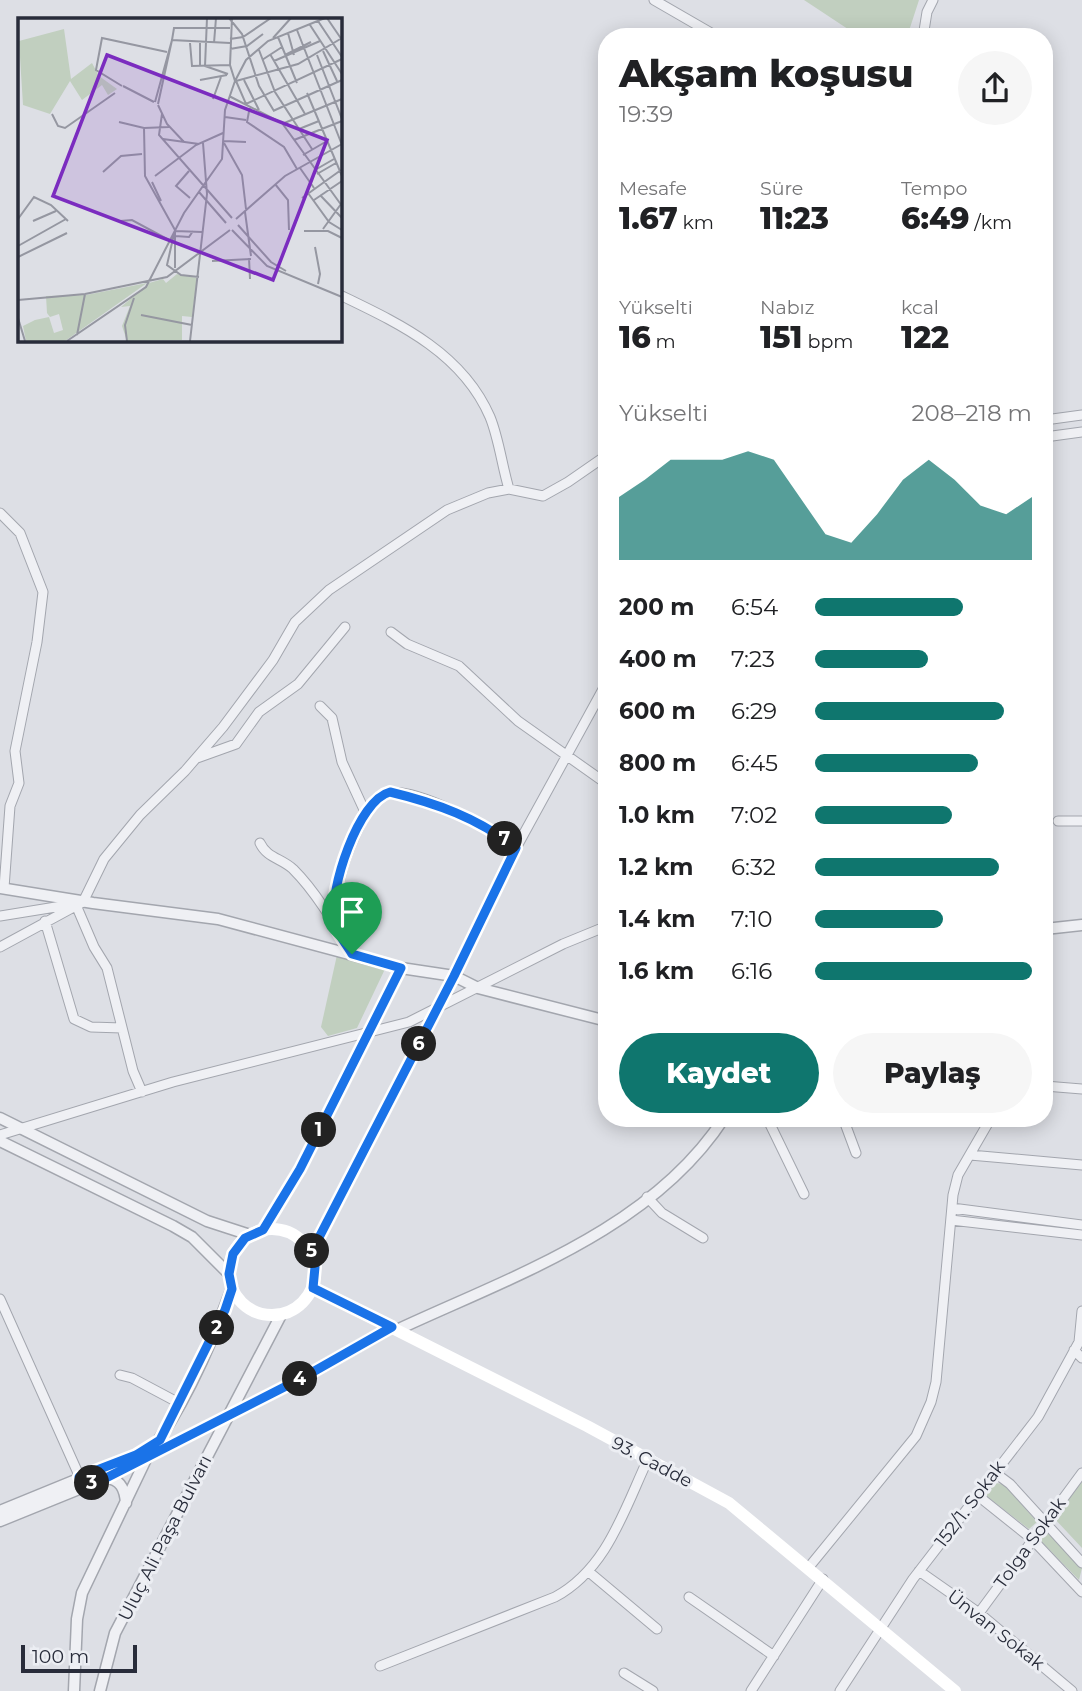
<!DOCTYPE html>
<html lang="tr">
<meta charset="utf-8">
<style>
:root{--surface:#fff;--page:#f6f6f6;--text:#202124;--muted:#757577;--accent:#0f766e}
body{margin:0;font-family:Montserrat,sans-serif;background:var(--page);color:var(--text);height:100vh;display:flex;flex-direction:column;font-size:26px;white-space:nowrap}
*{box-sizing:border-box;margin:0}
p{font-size:23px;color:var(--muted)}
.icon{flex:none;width:38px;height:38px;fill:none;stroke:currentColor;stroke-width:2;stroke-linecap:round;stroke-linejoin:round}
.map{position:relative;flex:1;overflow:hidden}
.panel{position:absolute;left:598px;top:28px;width:455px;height:1099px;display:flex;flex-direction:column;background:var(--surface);border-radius:28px;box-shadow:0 4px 18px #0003}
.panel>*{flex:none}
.scale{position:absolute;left:21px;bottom:18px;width:116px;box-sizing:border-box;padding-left:7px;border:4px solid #282c3a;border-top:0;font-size:19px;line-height:24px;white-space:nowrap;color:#282c3a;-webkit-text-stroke:5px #eceef3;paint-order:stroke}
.pin{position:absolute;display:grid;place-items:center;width:60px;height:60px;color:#fff;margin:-72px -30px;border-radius:50% 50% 50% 0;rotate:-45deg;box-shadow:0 0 7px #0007}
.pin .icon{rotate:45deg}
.km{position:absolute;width:35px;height:35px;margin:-18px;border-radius:50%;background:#222;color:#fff;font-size:19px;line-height:35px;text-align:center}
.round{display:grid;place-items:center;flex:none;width:74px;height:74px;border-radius:37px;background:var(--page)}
.overview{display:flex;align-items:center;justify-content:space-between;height:119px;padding:0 21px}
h1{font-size:38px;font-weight:800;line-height:52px}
.figures{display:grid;grid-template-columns:repeat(3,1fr);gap:10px;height:119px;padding:7px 21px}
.figures div{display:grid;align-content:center}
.figures b{font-size:30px;font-weight:800}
.figures small{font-size:19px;font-weight:400}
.figures p{font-size:19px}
.chart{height:196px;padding:14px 21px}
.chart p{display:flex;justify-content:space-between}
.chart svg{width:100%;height:126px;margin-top:7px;fill:var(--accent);opacity:.7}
.primary-button{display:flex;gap:14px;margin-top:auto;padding:14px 21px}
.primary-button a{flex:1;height:80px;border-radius:42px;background:var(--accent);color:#fff;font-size:28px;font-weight:800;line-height:80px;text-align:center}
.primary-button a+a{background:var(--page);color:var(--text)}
ul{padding:0 21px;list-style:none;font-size:23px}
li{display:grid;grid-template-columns:112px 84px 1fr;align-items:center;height:52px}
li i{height:18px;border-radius:9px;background:var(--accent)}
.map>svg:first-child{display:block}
</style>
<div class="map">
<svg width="1082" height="1691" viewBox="0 0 1082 1691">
<rect width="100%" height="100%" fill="#dddfe5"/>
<path fill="#c1cfbf" d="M804,0h115l-12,37h-47z
M337,955l48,14 -28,59 -29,8 -7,-9z
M1082,1482v66l-28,-30z
M995,1483l9,1 33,38 -8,7 -44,-34z
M1047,1531l35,37 -3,12 -40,-41z"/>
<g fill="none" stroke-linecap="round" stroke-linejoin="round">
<g stroke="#a3a6ae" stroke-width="11">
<path id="minor" d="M654,0l64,37
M923,37l4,-25 6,-12
M340,295c58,28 122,57 150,122 9,22 12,49 19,72
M1045,420l37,-5
M1045,437l37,-5
M0,513l20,20 23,59 -6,50 -22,109 4,32 -9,23 -6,82
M605,548l2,1
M391,632l16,12 52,22 59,55 89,63
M320,706l12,12 10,44 24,52
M197,758l39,-14 23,-32 39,-28 47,-57
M1058,821h24
M260,843c7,15 21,15 33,26 24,24 42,56 59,85
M76,905l18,42 13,21 26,103 9,21
M0,916l68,-11
M45,921l29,98 17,8 31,1
M334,922c3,-42 10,-66 29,-103 5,-8 11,-21 20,-25 28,-11 111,36 133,54
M0,947l83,-45 21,-43 36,-44 45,-44 38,-44 50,-67 22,-38 34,-32 118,-80 41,-17 21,-4 34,7 25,-14 39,-27
M454,976l62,-128 91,-166
M1045,1086l37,3
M767,1118l37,76
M843,1118l13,35
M0,1135l173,-53 236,-60 154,-78 44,-18
M970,1155l112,10
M647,1197l15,16 41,25
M952,1208l130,17
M951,1220l131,15
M0,1299l82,183
M1074,1350l8,8
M120,1375l12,3 47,25
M994,1472l16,12 72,79
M977,1495l55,44 50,53
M809,1567l107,-131 15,-34 5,-20 17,-187 5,-20 33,-57
M919,1571l60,42 93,78
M589,1572l68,57
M689,1597l85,59
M979,1613l103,-140
M380,1666l175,-69c52,-28 69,-87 93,-138
M624,1673l29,18
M751,1691l72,-112
M840,1691l73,-112 125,-162 41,-75 3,-31"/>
</g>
<g stroke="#a3a6ae" stroke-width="13">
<path id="tertiary" d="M0,888l93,15 125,16 183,49 53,8 24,12 129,33
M1045,929l37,-4
M0,1118l207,103 43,14
M0,1141l173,85 19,11 37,37
M263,1230l37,-61 101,-201
M311,1253l143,-277
M399,1329c114,-53 253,-100 325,-211
M106,1478l198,-101 88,-50
M0,1511l137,-56
M0,1521l106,-43c15,1 19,12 20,25
M74,1691l3,-72 5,-26 66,-138c36,-48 63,-110 84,-167
M100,1691l15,-58 166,-318"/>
</g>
<use href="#minor" stroke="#eff0f4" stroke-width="9"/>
<use href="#tertiary" stroke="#eff0f4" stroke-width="10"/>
<path stroke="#fff" stroke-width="12" d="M229 1272a43 43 0 1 1 86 0a43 43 0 1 1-86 0Z
M313,1288l274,138 142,77 226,188"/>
</g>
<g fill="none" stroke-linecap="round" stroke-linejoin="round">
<g stroke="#fff" stroke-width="14">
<path id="route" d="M390,792c46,11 88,26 126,56l-62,128 -143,277 4,14 -2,21 79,39 -88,50 -198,101 -22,8 -5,-9 57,-22 24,-15 65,-130 7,-21 -3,-15 4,-20 12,-16 18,-8 37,-61 101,-201 -49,-14c-5,-9 -17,-23 -18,-33 -5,-31 24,-121 56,-129z"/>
</g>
<use href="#route" stroke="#1a73e8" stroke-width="9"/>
</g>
<g text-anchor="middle" stroke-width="6" stroke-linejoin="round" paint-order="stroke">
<g font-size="18" fill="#282c3a" stroke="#eceef3">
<text transform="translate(652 1462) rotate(28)" y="6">93. Cadde</text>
<text transform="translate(970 1504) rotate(-53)" y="6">152/1. Sokak</text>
<text transform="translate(165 1538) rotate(-63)" y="6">Uluç Ali Paşa Bulvarı</text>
<text transform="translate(1030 1543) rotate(-54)" y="6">Tolga Sokak</text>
<text transform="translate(996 1630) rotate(38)" y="6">Ünvan Sokak</text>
</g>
</g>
<g transform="translate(18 18)">
<rect width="324" height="324" fill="#dddfe5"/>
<path d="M46,11l7,50 21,-16 7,13 18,13 -9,6 -6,-10 -20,15 -12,-19 -20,33 -27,-9 -4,-64zM159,256l20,4 -5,39 -10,-1v24l-55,1 -5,-15 8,-20 -9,1 28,-24 14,-4 3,4zM129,265l-82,58h-39l-3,-15 12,-6 14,-3 5,16 9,-3 -4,-16 -9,3 -3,-4 -1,-17 40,-1z" fill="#c1cfbf"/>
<path fill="none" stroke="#9597a1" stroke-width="2" d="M189,0l-2,48 23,8M211,0l13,16 17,52 15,25M214,0l-2,47 5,16M309,0l15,22M300,3l24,36M292,7l32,49M279,12l45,115M270,15l6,22M260,19l19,46M255,20l18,-20M212,21l13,-2 28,-19M172,25l2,23 38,-1M182,25v23M196,25l2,-25M212,25l-58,-3 2,-12h56M212,31l17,-3 16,-12M241,32l16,42 37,57M305,33l14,30M252,36l35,60M267,37l26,-13M299,37l25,64M244,42l20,-13M256,43l46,-20M182,62l27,-5M226,62l15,30M217,63l11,-21 22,-19 57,-23M218,63l10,23 96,-45M218,63l62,-17 44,-26M104,68l-26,-16 6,-32 65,14M105,68l31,16M289,75l35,83M211,78l53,27 60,83M195,81l8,-22M137,84l17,-62 -14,64M140,87l9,19 17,18M232,88l-3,16 37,25 13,22M255,93l69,-31M34,96l6,12 7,2 50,-35M144,96l-3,21 73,83M207,99l21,3M101,104l25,6 25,-1M264,106l60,-25M126,110l1,48 30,54v38M281,111l20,-8M145,121l36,5M276,122l48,-19M206,123l22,1M206,125l18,32 4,34M285,137l24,-14M282,150l14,20M297,152l19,-11M171,153l-13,15 14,12M85,154l18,-16 21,-2M299,156l19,-11M137,158l41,-31 27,-12M134,164l9,19M257,166l13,16 1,30M181,174l27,31M290,175l21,29 13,8M302,177l22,23M284,180l39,-28M296,182l28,-19M227,194l6,44M0,201l16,-22 17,8 17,16M218,201l49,-43 57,-32M15,203l23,-10M102,203l12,-1 37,20M220,207l33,37 15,9M305,211l18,-25M214,212l35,36 75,31M157,213l27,1M286,213h24l14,7M156,216l-7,31 14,10 18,2M157,218l14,1 4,-6M0,228l48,-27M297,229l5,27 -2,10M0,239l49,-24M231,240l1,21M194,243l39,-2M0,282l67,-6 82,-17 63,-47M123,297l51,10M0,300l7,23M59,317l8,-41M49,323l79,-54 38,-74 38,-54 3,-49 10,-29M109,323l-2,-16 9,-27M172,323l17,-147 -4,-51"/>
<path fill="#7b2cbf" fill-opacity="0.15" stroke="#7b2cbf" stroke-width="3.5" d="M89,37l220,85 -54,140 -220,-84z"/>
<rect width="324" height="324" fill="none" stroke="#282c3a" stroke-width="3.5"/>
</g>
</svg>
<div class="scale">100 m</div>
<div class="pin" style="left:352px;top:954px;background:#1e9e55"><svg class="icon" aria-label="arrive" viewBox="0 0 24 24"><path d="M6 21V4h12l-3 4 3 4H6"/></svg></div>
<b class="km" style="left:319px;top:1130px">1</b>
<b class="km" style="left:217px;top:1328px">2</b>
<b class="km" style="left:92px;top:1483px">3</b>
<b class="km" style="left:300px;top:1379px">4</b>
<b class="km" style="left:312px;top:1251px">5</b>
<b class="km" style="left:419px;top:1044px">6</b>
<b class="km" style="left:505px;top:839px">7</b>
<section class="panel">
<div class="overview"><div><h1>Akşam koşusu</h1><p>19:39</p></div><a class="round"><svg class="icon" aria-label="share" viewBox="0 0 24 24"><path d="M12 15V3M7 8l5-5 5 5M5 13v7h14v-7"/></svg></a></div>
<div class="figures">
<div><p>Mesafe</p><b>1.67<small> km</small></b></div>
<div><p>Süre</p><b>11:23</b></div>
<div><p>Tempo</p><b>6:49<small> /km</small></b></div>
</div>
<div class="figures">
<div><p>Yükselti</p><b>16<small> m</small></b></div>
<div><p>Nabız</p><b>151<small> bpm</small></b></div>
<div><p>kcal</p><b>122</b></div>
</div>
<div class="chart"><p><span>Yükselti</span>208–218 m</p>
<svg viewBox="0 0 160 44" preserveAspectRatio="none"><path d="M0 44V22L10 16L20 9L30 9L40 9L50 6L60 9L70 22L80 35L90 38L100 28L110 16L120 9L130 16L140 25L150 28L160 22V44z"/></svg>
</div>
<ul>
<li><b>200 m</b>6:54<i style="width:68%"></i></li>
<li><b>400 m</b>7:23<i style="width:52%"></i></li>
<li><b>600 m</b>6:29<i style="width:87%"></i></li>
<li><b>800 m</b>6:45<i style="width:75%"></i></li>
<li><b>1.0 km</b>7:02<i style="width:63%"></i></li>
<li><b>1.2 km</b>6:32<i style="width:85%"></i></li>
<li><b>1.4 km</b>7:10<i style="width:59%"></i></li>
<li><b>1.6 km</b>6:16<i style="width:100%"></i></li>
</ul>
<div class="primary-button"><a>Kaydet</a><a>Paylaş</a></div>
</section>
</div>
